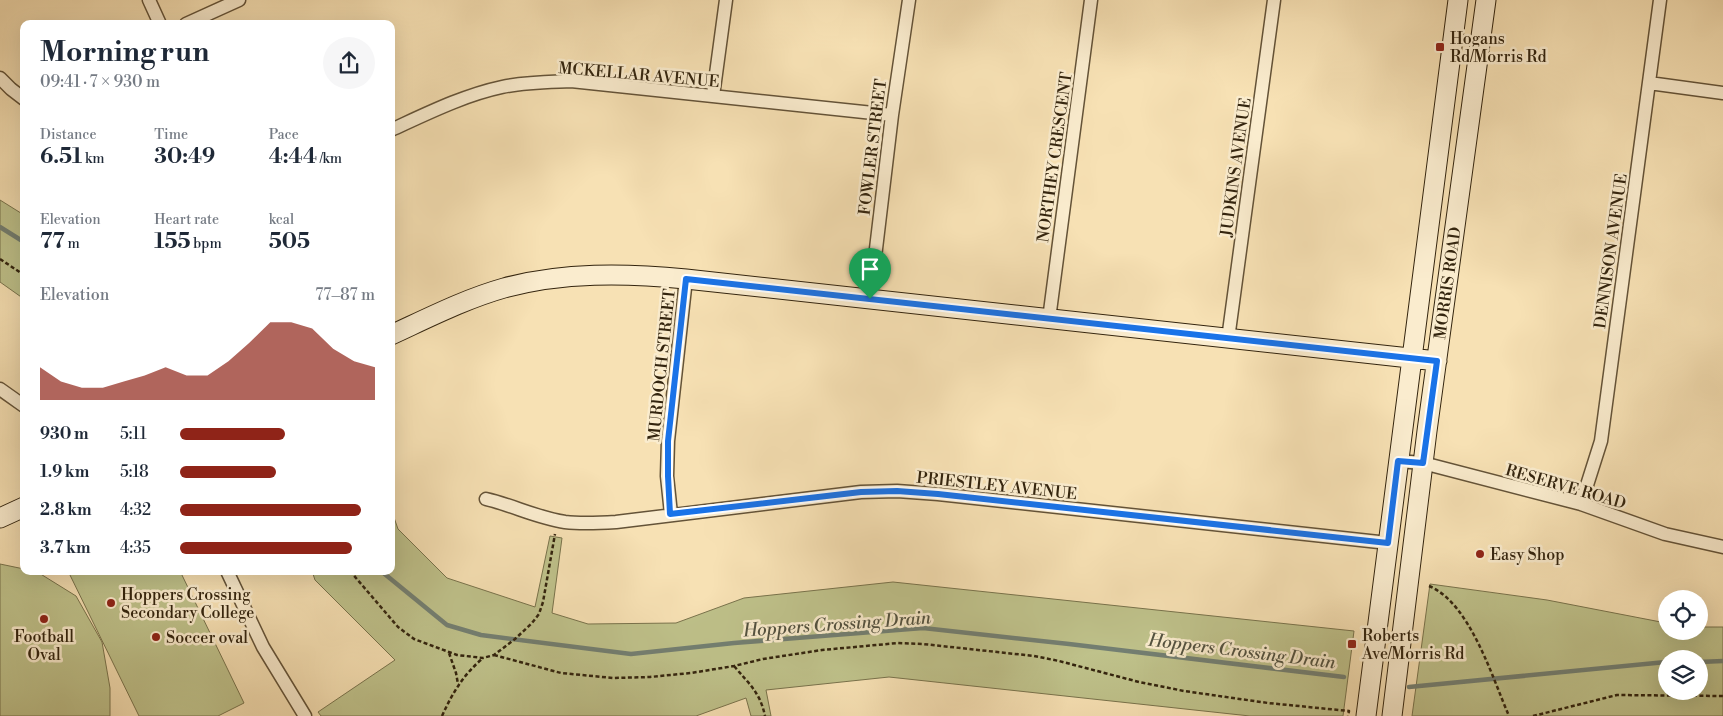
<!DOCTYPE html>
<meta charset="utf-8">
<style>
:root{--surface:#fff;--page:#f6f6f7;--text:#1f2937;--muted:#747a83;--accent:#8f2418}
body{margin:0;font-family:"Libre Bodoni",serif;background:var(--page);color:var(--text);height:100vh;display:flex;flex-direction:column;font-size:19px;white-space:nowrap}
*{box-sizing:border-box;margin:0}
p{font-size:16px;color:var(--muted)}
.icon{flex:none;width:28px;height:28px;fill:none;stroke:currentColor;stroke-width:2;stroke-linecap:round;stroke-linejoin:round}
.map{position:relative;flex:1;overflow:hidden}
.panel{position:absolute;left:20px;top:20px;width:375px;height:555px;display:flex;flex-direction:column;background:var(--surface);border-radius:10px;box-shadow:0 5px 20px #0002}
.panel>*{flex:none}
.buttons{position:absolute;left:1658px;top:590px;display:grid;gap:10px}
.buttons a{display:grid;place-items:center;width:50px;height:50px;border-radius:50%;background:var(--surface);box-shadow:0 5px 20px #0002;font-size:25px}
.pin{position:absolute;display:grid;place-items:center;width:42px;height:42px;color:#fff;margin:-51px -21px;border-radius:50% 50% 50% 0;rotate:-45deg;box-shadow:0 0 5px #0007}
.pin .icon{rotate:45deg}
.round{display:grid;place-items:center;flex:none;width:52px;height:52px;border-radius:26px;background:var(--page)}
.summary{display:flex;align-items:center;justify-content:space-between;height:85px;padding:0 20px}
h1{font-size:28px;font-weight:800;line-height:38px}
.figures{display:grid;grid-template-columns:repeat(3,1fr);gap:8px;height:85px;padding:5px 20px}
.figures div{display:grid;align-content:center}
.figures b{font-size:21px;font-weight:800}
.figures small{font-size:14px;font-weight:400}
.figures p{font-size:14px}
.chart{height:140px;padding:10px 20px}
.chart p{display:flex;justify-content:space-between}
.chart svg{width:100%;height:90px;margin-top:5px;fill:var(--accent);opacity:.7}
ul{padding:0 20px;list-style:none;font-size:16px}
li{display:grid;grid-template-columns:80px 60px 1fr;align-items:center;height:38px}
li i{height:12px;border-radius:6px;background:var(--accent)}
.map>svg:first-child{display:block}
</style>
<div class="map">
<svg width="1723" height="716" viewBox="0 0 1723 716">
<rect width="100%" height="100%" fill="#f7e1b4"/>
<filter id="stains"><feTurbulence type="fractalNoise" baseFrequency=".004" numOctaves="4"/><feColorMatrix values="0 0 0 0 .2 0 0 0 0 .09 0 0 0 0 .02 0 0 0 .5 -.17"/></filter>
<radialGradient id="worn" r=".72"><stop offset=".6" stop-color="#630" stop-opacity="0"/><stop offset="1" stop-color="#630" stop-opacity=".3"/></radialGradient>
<path fill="#bfc28b" stroke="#79734c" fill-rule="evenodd" d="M0,200l24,15v84l-24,-17z
M391,509l7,20 49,49 88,29 15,-71 12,2 -10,75 36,11 88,-1 68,-25 149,-16 461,49 -11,85h-93l-361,-39 -123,13 5,26h-20l-5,-18 -50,18h-375l-3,-4 77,-52 -80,-80 -3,-9h79z
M0,564l24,5v2l15,2 37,23 26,46 8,46v28h-110z
M68,571h112l64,132 -26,13h-79z
M1430,584l117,16 119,23v8h33v-4h24v89h-311zM1666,659h33v32h-33z"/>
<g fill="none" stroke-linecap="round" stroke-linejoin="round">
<path stroke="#737f72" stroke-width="4.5" d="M0,227l24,15
M381,571l66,54 34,10 150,19 103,-11 189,-15 146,16 275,33
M1699,662l24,-1
M1409,687l257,-25"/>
<g stroke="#645338" stroke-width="15">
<path id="street" d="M149,0l11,24
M186,24l53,-24
M0,78l11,11 13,10
M1649,83l74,10
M713,96l13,-96
M391,130c35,-16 73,-35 111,-43 22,-5 46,-5 69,-6l321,34
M870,299l22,-184 17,-115
M1049,319l42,-319
M1228,339l46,-339
M0,389l24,17
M1398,461l25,2 158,41 84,30 58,13
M486,499c26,6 52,19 79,23 17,2 34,1 51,0l245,-30 36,-1 41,3 450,49
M1581,504l20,-63 59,-441
M671,514l-4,-38 1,-35 18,-162
M227,571l36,76 42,69"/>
</g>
<g stroke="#33240e" stroke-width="21">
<path id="secondary" d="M391,335c37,-17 74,-36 113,-47 59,-16 121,-15 182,-9l751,82
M0,518l24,-11
M1366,716l92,-716
M1392,716l35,-285 59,-431"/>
</g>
<path stroke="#33240e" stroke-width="2.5" stroke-dasharray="4 2.5" stroke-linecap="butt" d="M0,259l24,16
M350,571l48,56 16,12 43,16 26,3 11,-3 21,-16 17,-16 7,-9 4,-12 12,-68
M1429,586c41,17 63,91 80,130
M449,653l7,20 2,11
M494,655l67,18 52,5 37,-1 41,-4 43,-7 29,-7 59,-9 76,-7 25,1 111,12 25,5 80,21 45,9 84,12 81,8 -1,5
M734,666c15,18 26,26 31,50
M442,716c10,-22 21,-41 40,-57
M1533,716l84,-21 106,1"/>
<use href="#street" stroke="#faecce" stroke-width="12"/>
<use href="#secondary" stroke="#faecce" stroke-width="19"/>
</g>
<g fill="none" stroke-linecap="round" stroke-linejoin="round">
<g stroke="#fff" stroke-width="10">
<path id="route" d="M686,279l751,82 -14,102 -25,-2 -10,82 -450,-49 -41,-3 -36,1 -191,22 -2,-38v-35z"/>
</g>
<use href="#route" stroke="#1a73e8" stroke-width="6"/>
</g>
<g fill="#8f2418" stroke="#faecce" stroke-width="2">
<rect x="1435" y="42" width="10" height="10" rx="2.5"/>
<circle cx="1480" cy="554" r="5"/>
<circle cx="111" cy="603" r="5"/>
<circle cx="44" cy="619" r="5"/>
<circle cx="156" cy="637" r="5"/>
<rect x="1347" y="639" width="10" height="10" rx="2.5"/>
</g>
<g text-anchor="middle" stroke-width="5" stroke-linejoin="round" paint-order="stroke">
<g font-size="16" fill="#33240e" stroke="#faecce" text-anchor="start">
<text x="1450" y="44">Hogans<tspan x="1450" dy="18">Rd/Morris Rd</tspan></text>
<text x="1490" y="560">Easy Shop</text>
<text x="121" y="600">Hoppers Crossing<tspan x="121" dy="18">Secondary College</tspan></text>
<text x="1362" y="641">Roberts<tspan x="1362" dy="18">Ave/Morris Rd</tspan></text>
<text x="44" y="642" text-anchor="middle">Football<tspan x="44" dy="18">Oval</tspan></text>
<text x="166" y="643">Soccer oval</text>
</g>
<g font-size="16" fill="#33240e" stroke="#faecce">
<text transform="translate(639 74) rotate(5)" y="6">MCKELLAR AVENUE</text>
<text transform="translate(872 147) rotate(-83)" y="6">FOWLER STREET</text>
<text transform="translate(1054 157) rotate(-82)" y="6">NORTHEY CRESCENT</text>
<text transform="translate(1235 167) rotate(-82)" y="6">JUDKINS AVENUE</text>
<text transform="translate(1610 251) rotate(-82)" y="6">DENNISON AVENUE</text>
<text transform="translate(1447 283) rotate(-82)" y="6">MORRIS ROAD</text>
<text transform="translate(661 365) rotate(-84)" y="6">MURDOCH STREET</text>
<text transform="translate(997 485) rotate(6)" y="6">PRIESTLEY AVENUE</text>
<text transform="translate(1566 486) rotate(16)" y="6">RESERVE ROAD</text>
</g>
<g font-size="18" font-style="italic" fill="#535240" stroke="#faecce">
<text transform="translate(837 624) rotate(-4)" y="6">Hoppers Crossing Drain</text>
<text transform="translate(1242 651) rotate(7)" y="6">Hoppers Crossing Drain</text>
</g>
</g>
<rect width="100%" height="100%" filter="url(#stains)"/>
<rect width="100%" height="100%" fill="url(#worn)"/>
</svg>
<div class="buttons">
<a><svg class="icon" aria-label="locate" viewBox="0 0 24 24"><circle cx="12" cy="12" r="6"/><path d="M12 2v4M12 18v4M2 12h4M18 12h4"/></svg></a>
<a><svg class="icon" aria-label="layers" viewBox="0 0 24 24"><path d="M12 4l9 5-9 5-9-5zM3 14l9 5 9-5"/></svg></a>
</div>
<div class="pin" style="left:870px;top:299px;background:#1e9e55"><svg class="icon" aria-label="arrive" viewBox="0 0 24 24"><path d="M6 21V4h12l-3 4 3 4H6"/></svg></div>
<section class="panel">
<div class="summary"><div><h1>Morning run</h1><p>09:41 · 7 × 930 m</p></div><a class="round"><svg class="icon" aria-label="share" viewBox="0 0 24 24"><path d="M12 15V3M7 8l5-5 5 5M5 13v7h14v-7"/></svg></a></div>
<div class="figures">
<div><p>Distance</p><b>6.51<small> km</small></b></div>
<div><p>Time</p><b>30:49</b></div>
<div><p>Pace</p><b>4:44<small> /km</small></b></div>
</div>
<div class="figures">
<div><p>Elevation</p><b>77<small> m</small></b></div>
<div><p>Heart rate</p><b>155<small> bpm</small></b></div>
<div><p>kcal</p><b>505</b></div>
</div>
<div class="chart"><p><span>Elevation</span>77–87 m</p>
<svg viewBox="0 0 160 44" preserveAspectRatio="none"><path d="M0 44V28L10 35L20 38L30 38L40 35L50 32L60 28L70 32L80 32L90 25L100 16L110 6L120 6L130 9L140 19L150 25L160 28V44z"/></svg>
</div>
<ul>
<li><b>930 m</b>5:11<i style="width:54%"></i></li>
<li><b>1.9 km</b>5:18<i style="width:49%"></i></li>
<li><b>2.8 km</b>4:32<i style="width:93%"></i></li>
<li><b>3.7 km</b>4:35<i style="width:88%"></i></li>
</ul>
</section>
</div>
